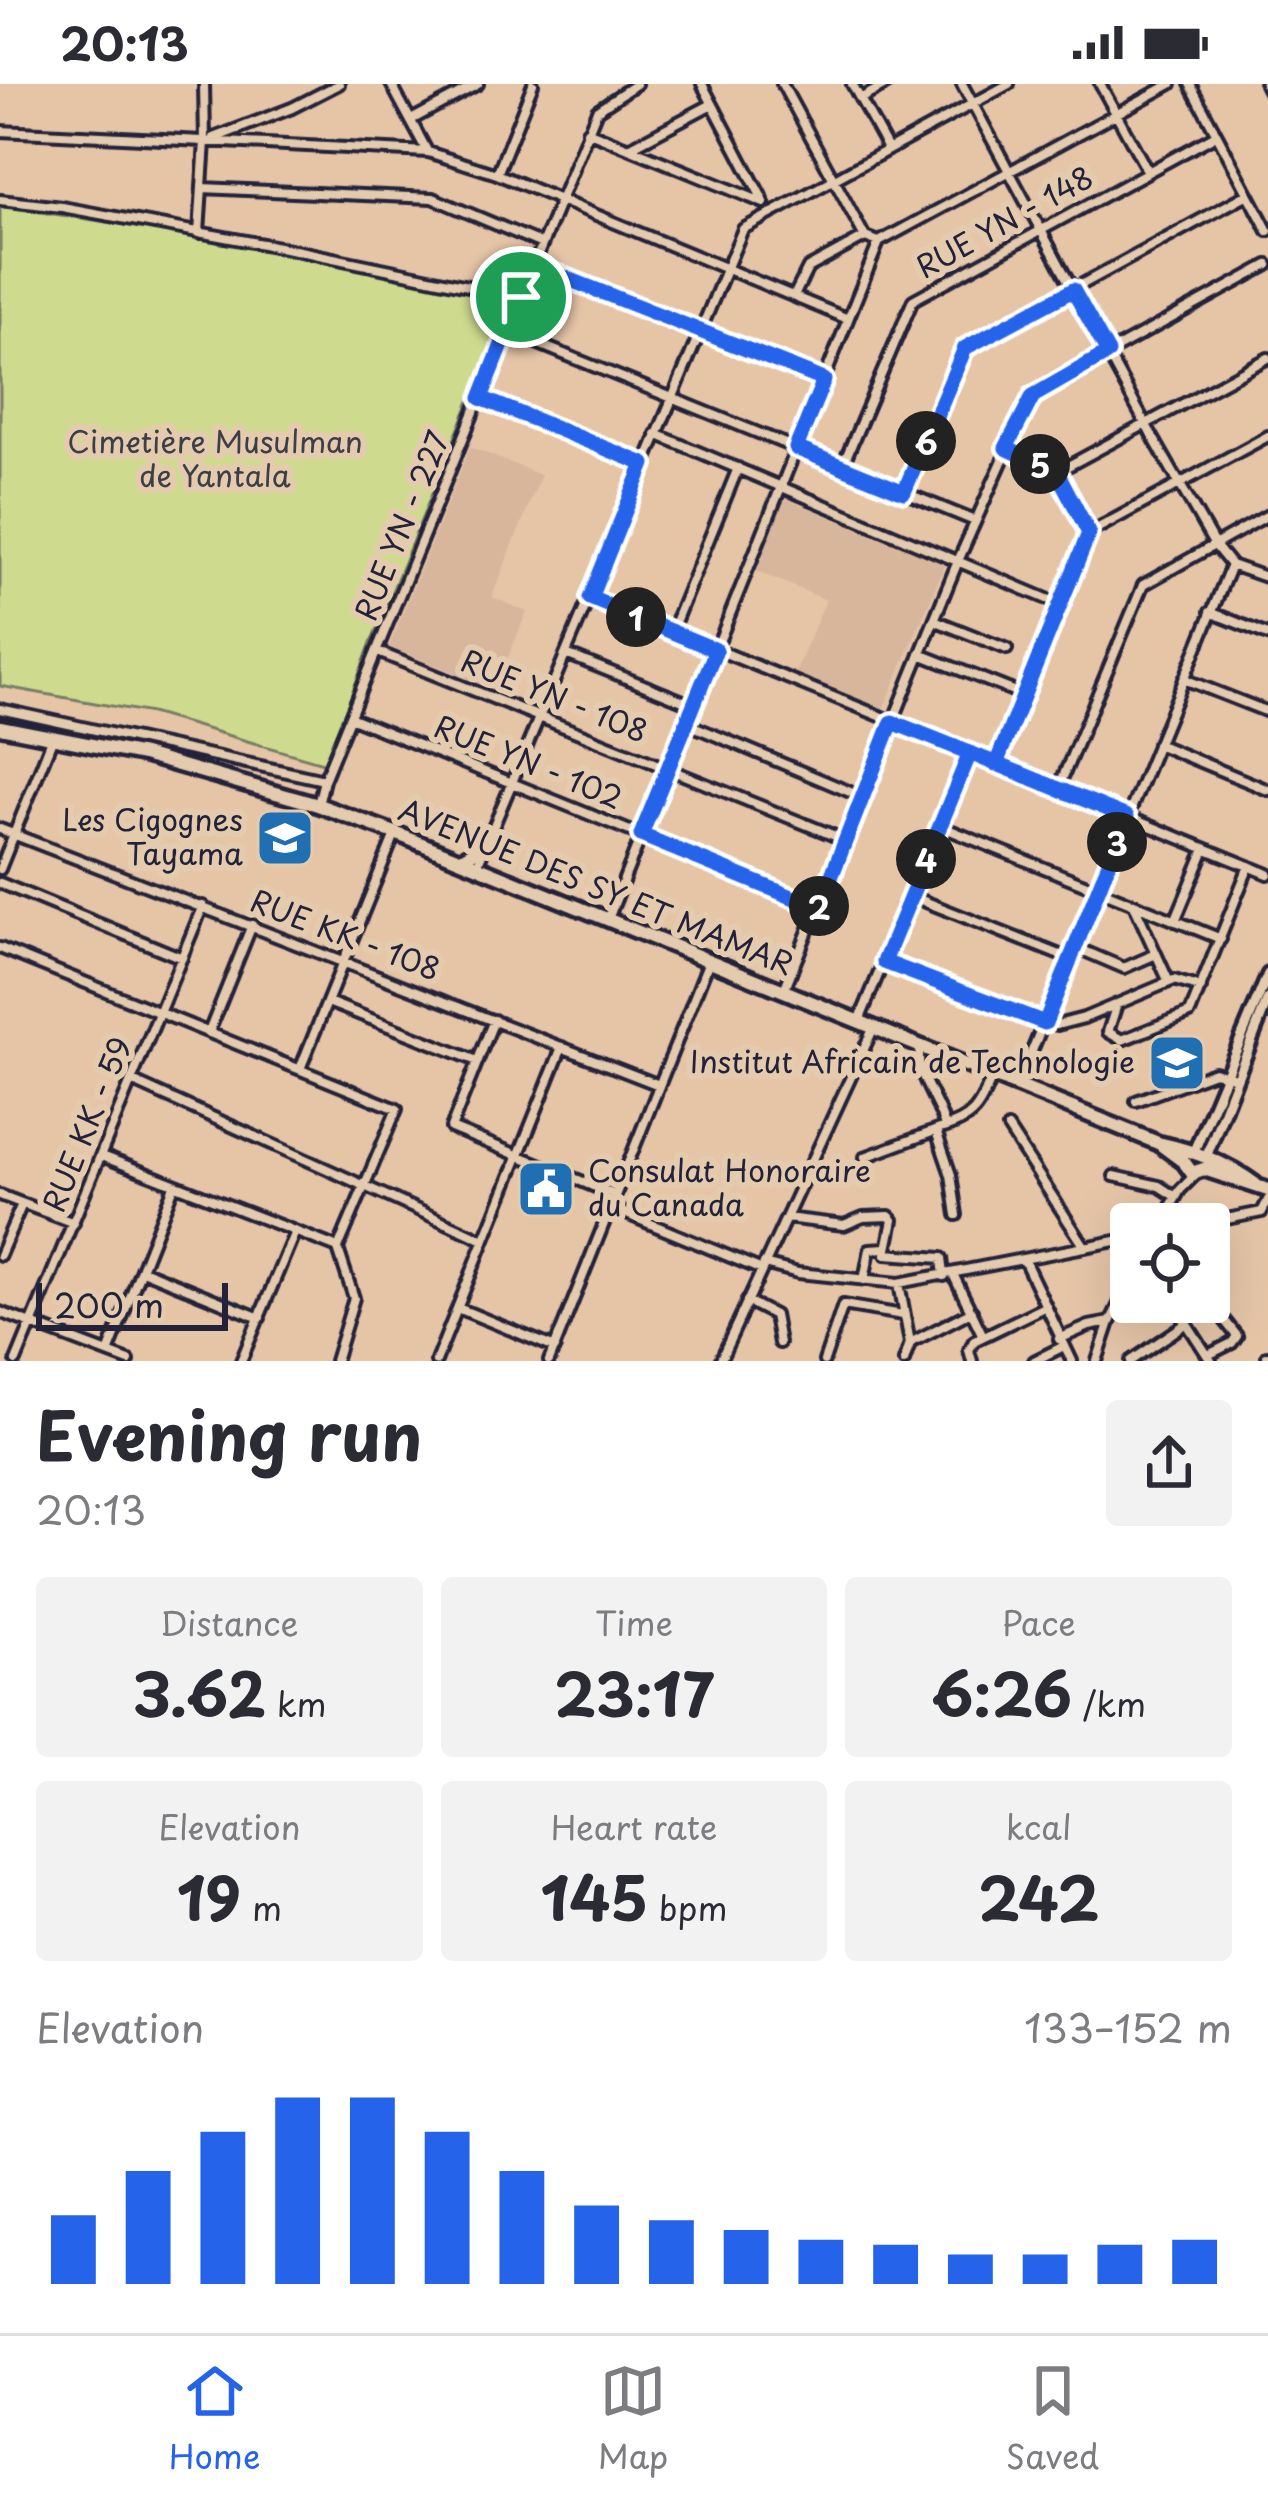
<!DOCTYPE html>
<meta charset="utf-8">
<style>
:root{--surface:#fff;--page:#f2f2f3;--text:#2b2b33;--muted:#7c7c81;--line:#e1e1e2;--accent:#2563eb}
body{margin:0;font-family:"Playpen Sans",sans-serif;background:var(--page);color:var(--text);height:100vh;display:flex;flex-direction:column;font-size:45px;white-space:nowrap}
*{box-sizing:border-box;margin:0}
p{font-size:39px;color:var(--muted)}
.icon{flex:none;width:66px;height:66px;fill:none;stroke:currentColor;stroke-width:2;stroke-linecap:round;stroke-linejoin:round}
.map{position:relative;height:1277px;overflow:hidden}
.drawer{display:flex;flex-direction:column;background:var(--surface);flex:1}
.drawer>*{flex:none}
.buttons{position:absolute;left:1110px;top:1119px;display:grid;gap:24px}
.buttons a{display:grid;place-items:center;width:120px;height:120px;border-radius:12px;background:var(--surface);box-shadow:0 12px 48px #0002;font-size:60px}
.scale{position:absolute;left:36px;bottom:30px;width:192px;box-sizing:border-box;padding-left:12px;border:6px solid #22223b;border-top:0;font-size:33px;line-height:42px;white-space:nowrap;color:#22223b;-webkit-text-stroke:9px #e5cbad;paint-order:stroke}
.pin{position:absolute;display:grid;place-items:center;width:102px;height:102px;color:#fff;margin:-51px;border:6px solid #fff;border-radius:50%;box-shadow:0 3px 12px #0007}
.km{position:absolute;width:60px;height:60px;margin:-30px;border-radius:50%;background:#222;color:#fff;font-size:33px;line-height:60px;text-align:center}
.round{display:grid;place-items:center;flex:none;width:126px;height:126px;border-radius:12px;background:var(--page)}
.head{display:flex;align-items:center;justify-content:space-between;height:204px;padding:0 36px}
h1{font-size:66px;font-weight:700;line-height:90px}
.stats{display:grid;grid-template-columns:repeat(3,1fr);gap:18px;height:204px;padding:12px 36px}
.stats div{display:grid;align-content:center;border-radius:12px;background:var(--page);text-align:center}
.stats b{font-size:60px;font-weight:700}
.stats small{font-size:33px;font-weight:400}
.stats p{font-size:33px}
.chart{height:336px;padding:24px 36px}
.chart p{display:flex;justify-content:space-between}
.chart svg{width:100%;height:216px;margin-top:12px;stroke:var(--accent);stroke-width:6}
.status{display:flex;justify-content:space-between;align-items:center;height:84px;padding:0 60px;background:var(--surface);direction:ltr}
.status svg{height:33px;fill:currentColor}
.tab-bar{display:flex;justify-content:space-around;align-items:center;height:168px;border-top:3px solid var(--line);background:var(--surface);font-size:33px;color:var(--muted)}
.tab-bar a{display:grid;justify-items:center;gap:6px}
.tab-bar .current{color:var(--accent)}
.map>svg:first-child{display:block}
</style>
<div class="status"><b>20:13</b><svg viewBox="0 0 49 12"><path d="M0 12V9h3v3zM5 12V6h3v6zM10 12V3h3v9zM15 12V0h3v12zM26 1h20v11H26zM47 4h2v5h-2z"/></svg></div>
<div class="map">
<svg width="1268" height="1277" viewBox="0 0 1268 1277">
<rect width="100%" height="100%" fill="#e6c5a7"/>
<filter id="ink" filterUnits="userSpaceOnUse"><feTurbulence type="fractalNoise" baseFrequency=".00833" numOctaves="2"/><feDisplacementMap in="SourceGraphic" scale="24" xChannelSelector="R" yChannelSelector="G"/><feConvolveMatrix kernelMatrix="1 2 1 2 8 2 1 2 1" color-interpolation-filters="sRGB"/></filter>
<g filter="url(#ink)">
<path fill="#d8b69b" d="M470,363l71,28 -49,122 35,15 -32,77 -106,-42z
M784,414l161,67 -62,145 -88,-37 31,-73 -72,-30z"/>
<path fill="#cedb8f" stroke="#787e65" stroke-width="3" d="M0,122l221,33 290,62 -141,344 -44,119 -175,-51 -151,-27z"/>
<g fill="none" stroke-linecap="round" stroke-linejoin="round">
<g stroke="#22223b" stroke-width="16">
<path id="minor" d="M391,0l36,67
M702,0l61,116
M782,0l83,153 14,5
M852,0l36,65
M962,0l184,341 68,119 17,21 -213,520
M1100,0l48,88
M1190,0l78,147
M1265,0l3,6
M860,15l27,-15
M411,36l67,-36
M0,47l428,21 69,22 351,145
M587,47l177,72
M214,54l78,-30 47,-24
M629,64l83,-44
M497,90l36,-90
M202,104l231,10 109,46
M0,116l62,7 228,42 231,48
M199,149l6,-92 -1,-57
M879,158l292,-158
M533,181l290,116
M794,212l14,-28 57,-31
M507,247l468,190
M481,314l163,66
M656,350l403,170
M1007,364l50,24 32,61
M842,383l71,-167 303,-165
M1057,388l211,-114
M905,408l60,-144 283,-154
M1231,481l37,13
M590,514l678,276
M1210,528l58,23
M934,536l73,29
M671,548l67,-164
M378,568l467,188
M566,570l127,51
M920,570l103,41
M1184,595l84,33
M0,625l324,71
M352,634l467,190
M686,639l176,74
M1157,660l111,46
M996,680l93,-231 179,-97
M1058,705l85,-204 125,-70
M318,721l6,-25 273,-670 39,-26
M940,742l281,113
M0,745l659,256
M477,782l266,-637 266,-145
M0,785l53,-132
M0,799l182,75
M911,812l159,63
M1135,823l34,75
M608,835l271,-677
M1175,837l30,-72
M1075,863l49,21 32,-14
M0,864l397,161 -59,139 -236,-92
M884,878l173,63 27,-7 90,-38 27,8
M784,906l174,-429 71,-160 8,-9 231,-127
M328,918l149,59
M1117,920l-9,28 14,8 68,-27 59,-147
M494,936l-43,108 164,67
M859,937l111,-268
M209,948l43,-107
M921,963c-10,24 19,54 24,80
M300,985l95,-235
M132,997l352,159
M1136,1017l78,-29 22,6
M1008,1044l77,119
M865,1073l75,-28
M1114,1092l45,10 17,11
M0,1111l74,28
M610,1123l152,63
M957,1131l-6,-40 -14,-41 3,-5c33,-9 40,-21 52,-53
M786,1134l58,7 19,-8 26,-1 4,4 -7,34 56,4 2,18
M1161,1140l19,-34 16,-16
M1201,1140l61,-12 6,-12
M0,1171l22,-51
M1024,1176l48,101
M764,1180l34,9 101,10 232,-45
M142,1186l118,48
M953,1190l30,62
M864,1196l6,-31 16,-1
M899,1199l11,60 -6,18
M747,1217l27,14 5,28
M1173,1218l38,59
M458,1224l97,40
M0,1228l129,49
M1182,1231l20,-13 16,10 19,24 -5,7 -24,12
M1059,1255l30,-13 21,-4
M910,1259l62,-32
M108,1269l66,-167
M1267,1272h1
M16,1277l187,-455
M241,1277l53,-127
M335,1277l19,-63 -16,-49
M436,1277l126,-314
M549,1277l160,-400
M720,1277l154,-334
M824,1277l19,-56 60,10
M972,1277l-3,-11 5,-9 70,-34
M1034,1277l30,-15
M1097,1277l13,-39 21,-42
M1131,1277l56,-38"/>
</g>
<g stroke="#22223b" stroke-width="18">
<path id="major" d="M1194,1067l74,-177
M1206,1073l62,-158"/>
</g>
<g stroke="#22223b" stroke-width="21">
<path id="highway" d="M0,643l143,28 175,50 77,28 763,310c36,8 67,19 97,41
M461,775l25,-14
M1161,1061l23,17 8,11 12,-4 64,21"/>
</g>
<use href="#minor" stroke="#e5cbad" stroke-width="8"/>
<use href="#major" stroke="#e5cbad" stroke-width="9"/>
<use href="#highway" stroke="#e5cbad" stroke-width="12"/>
</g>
</g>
<g fill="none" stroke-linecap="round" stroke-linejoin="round" filter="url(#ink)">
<g stroke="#fff" stroke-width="24">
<path id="route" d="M521,213l-40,101 163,66 -54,134 126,52 -75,185 178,73 73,-186c79,31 157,63 235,95l-82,206 -161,-61 86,-209 26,11 93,-231 -32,-61 -51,-24 27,-52 75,-43 -35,-63 -108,58 -61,144 -108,-44 28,-68 -291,-115 -12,32"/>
</g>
<use href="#route" stroke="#2563eb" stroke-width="15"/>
</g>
<defs>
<g id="university-square" transform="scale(3)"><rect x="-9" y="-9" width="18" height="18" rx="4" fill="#1f6fb2" stroke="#e5cbad"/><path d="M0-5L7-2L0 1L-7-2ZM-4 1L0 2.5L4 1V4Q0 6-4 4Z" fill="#fff"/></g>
<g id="civic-square" transform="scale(3)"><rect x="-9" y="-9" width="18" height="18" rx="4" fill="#1f6fb2" stroke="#e5cbad"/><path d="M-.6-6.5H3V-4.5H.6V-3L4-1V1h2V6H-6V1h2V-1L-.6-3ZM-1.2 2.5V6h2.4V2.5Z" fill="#fff"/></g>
</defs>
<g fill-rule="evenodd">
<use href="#university-square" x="285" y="754"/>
<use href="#university-square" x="1177" y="979"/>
<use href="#civic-square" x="546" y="1105"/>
</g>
<g text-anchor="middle" stroke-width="12" stroke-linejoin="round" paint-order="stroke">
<g font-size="30" fill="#22223b" stroke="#e5cbad">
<text transform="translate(1005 139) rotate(-29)" y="10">RUE YN - 148</text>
<text transform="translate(403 442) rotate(-68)" y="10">RUE YN - 227</text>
<text transform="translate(554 613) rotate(22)" y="10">RUE YN - 108</text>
<text transform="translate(528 679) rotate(22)" y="10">RUE YN - 102</text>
<text transform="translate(596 804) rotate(22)" y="10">AVENUE DES SY ET MAMAR</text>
<text transform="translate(345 852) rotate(21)" y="10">RUE KK - 108</text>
<text transform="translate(88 1041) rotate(-68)" y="10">RUE KK - 59</text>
</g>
<g font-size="30" fill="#3c3e48" stroke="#e5cbad">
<text x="215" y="369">Cimetière Musulman<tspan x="215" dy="34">de Yantala</tspan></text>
</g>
<g font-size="30" fill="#22223b" stroke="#e5cbad" text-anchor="end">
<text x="243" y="747">Les Cigognes<tspan x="243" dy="34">Tayama</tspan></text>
<text x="1135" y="989">Institut Africain de Technologie</text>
<text x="588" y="1098" text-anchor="start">Consulat Honoraire<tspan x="588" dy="34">du Canada</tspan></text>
</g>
</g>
</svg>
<div class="buttons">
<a><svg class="icon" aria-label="locate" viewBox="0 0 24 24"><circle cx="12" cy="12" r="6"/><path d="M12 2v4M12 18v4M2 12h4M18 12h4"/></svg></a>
</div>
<div class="scale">200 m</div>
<div class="pin" style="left:521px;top:213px;background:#1e9e55"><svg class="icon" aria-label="arrive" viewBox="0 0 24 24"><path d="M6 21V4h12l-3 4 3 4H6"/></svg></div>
<b class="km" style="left:636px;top:533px">1</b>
<b class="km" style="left:819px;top:822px">2</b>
<b class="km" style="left:1117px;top:758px">3</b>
<b class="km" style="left:926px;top:775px">4</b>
<b class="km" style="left:1040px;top:380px">5</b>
<b class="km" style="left:926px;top:357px">6</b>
</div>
<section class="drawer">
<div class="head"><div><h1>Evening run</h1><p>20:13</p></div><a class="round"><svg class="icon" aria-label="share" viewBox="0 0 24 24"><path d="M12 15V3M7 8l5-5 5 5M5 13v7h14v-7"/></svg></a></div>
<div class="stats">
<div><p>Distance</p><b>3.62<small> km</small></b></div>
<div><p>Time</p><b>23:17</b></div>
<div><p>Pace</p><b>6:26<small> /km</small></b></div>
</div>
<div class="stats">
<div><p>Elevation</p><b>19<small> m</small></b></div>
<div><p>Heart rate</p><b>145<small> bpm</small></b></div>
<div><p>kcal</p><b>242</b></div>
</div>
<div class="chart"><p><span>Elevation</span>133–152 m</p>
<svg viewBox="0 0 160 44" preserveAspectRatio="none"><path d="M5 44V30M15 44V21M25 44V13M35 44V6M45 44V6M55 44V13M65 44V21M75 44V28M85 44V31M95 44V33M105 44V35M115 44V36M125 44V38M135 44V38M145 44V36M155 44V35"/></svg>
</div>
</section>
<nav class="tab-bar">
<a class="current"><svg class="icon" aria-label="home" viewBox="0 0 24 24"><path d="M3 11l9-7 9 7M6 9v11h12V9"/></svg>Home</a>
<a><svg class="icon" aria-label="map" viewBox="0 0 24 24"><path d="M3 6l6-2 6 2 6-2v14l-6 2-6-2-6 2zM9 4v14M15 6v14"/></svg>Map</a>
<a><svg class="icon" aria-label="saved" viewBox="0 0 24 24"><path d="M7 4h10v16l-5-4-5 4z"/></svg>Saved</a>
</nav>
